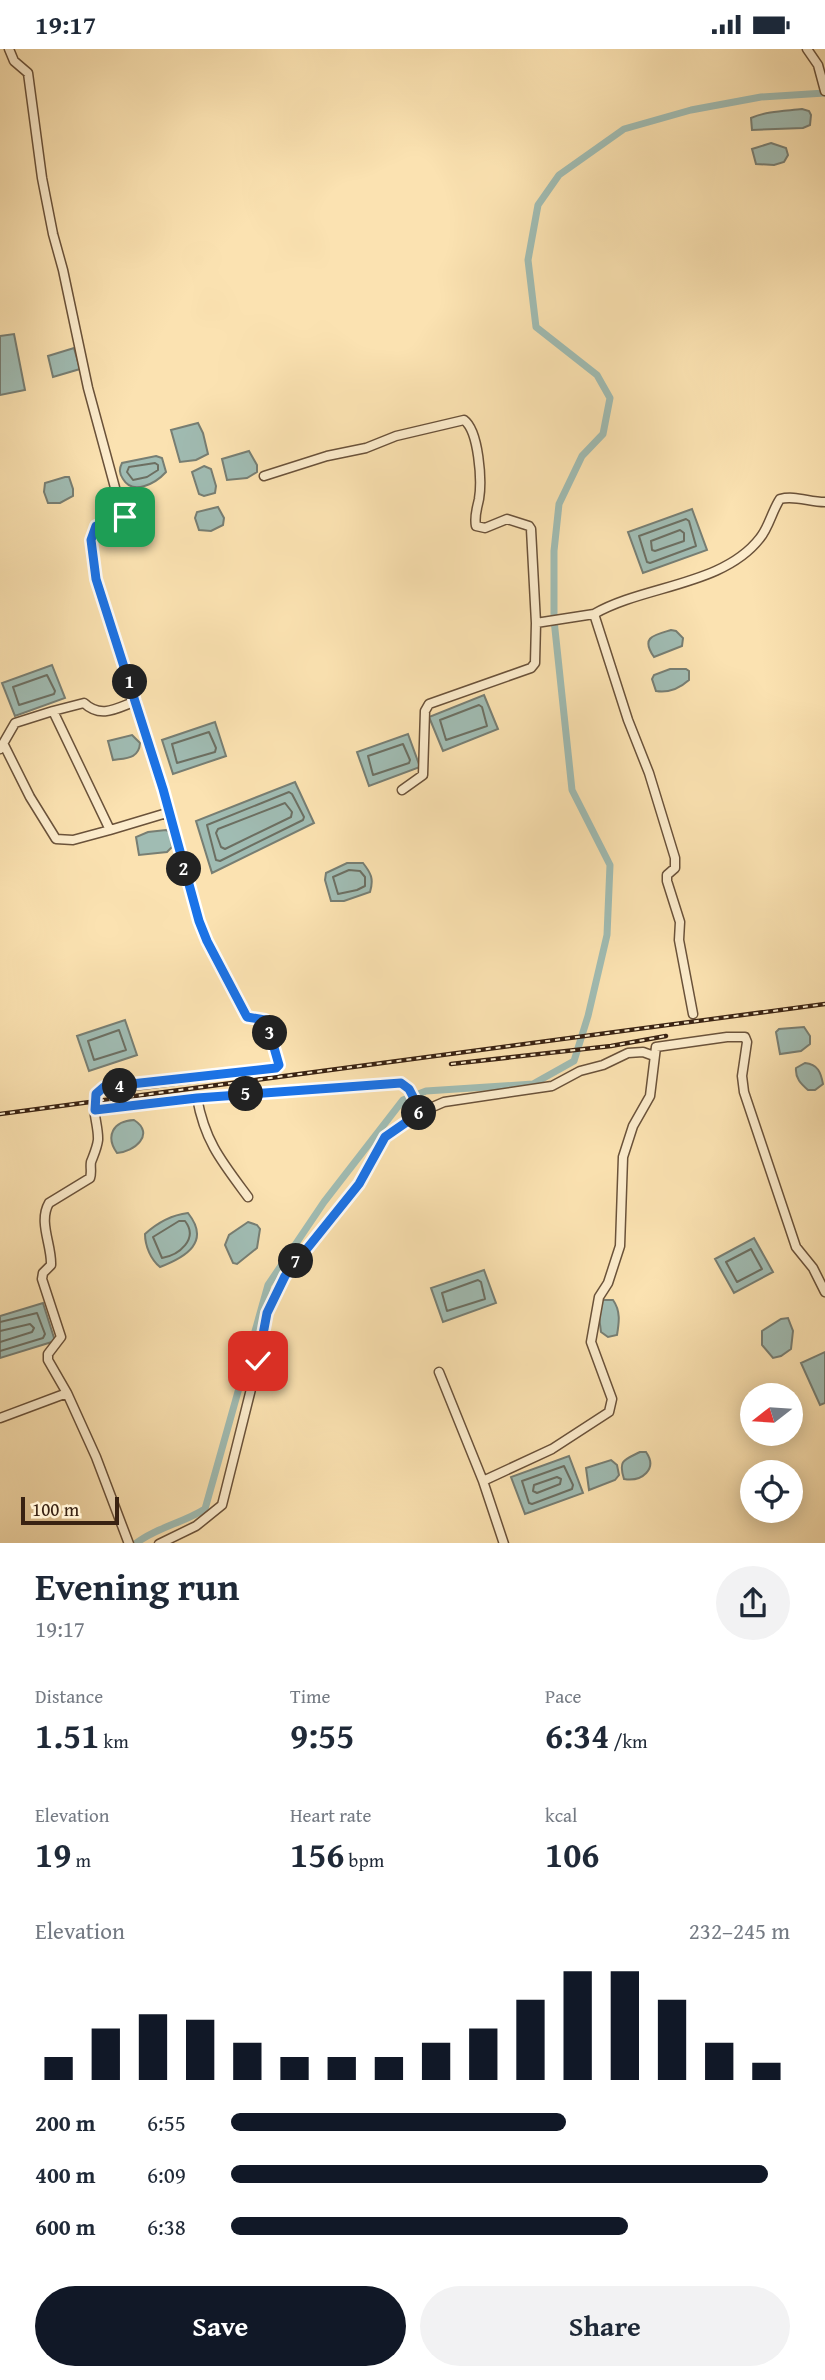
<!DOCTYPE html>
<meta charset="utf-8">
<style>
:root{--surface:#fff;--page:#f2f2f3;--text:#1f2937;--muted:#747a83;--accent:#111827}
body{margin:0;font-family:"Gentium Book Plus",serif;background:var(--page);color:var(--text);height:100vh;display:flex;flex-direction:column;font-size:26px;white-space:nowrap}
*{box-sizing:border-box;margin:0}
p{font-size:23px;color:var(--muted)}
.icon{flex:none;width:38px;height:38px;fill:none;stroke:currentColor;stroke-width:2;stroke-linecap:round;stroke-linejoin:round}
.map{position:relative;height:1494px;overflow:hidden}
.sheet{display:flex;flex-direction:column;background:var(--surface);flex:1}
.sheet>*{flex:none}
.needle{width:46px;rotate:253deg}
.fabs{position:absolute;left:740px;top:1334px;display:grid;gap:14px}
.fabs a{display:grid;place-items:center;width:63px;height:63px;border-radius:50%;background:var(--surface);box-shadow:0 4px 18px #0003;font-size:35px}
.scale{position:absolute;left:21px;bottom:18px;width:98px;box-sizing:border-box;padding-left:7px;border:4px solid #392212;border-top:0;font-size:19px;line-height:24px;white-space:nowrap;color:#392212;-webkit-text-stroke:5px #fceccc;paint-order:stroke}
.pin{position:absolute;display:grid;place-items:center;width:60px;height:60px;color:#fff;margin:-30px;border-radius:14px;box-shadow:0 4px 10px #0006}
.km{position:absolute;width:35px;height:35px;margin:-18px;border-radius:50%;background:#222;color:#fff;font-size:19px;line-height:35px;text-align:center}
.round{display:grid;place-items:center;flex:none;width:74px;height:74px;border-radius:37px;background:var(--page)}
.overview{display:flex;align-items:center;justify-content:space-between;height:119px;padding:0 35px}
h1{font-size:38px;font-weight:600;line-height:52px}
.stats{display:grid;grid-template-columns:repeat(3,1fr);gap:10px;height:119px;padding:7px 35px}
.stats div{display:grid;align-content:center}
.stats b{font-size:35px;font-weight:600}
.stats small{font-size:19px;font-weight:400}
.stats p{font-size:19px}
.chart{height:196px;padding:14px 35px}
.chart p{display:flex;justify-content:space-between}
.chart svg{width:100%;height:126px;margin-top:7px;stroke:var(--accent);stroke-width:6}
.primary-button{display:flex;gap:14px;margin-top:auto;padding:14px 35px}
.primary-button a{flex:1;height:80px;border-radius:42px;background:var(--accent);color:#fff;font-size:28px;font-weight:600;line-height:80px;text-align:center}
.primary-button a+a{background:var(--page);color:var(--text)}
ul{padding:0 35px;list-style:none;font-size:23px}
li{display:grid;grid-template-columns:112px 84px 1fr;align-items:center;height:52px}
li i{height:18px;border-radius:9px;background:var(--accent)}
.status{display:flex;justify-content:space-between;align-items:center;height:49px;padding:0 35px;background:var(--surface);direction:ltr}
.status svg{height:19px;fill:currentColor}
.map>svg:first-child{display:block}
</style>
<div class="status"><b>19:17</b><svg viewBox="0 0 49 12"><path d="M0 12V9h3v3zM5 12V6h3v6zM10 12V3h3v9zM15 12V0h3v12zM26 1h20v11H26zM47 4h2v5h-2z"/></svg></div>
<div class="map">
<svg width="825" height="1495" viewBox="0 0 825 1495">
<rect width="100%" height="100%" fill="#fbe2b1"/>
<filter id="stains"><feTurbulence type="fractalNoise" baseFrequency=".00286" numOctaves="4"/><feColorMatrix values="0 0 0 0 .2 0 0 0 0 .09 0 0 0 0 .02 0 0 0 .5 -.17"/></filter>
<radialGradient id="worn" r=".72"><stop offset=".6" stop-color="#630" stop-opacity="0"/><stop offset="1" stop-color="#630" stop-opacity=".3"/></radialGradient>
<path fill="#a0bcb3" stroke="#777e73" stroke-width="2" d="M802,60l7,2 2,4 -1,10 -7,3 -51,2 -1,-12c16,-7 34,-7 51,-9z
M771,94l15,5 2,7 -4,7 -10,3 -18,-1 -4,-15z
M14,285l11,56 -25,5v-59z
M74,299l6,21 -27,8 -5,-21z
M198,374l5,10 5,21 -12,6 -16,2 -9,-32z
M249,402l8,14v7l-10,6 -20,2 -5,-21z
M156,407l6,2 4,14c-10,11 -33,24 -43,7 -4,-6 -4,-10 -1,-16z
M204,417l7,3 5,17 -1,7 -11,3 -5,-2 -7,-22z
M65,428h4l4,12v7l-13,7h-12l-4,-11 1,-9z
M218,458l6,11 -1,7 -12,6 -12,-1 -4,-12 2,-6z
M692,460l15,41 -64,23 -15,-41z
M671,581l5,1 7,7 -1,8 -28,11c-14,-20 0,-22 17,-27z
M52,616l13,33 -50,18 -13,-33z
M670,620h16l3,2v9c-9,8 -21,13 -33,11l-4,-12 2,-4z
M484,646l14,34 -55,22 -14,-34z
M215,673l11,34 -53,18 -11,-34z
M408,685l12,33 -51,19 -12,-34z
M132,686l8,8c-1,16 -14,15 -27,17l-5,-19z
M295,733l19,41 -102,50 -16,-52z
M166,781l4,2 2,15 -5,5 -28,3 -3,-18 12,-5z
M347,814h16c8,10 11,16 7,29l-26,9h-13l-6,-21 1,-7z
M125,971l12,35 -48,16 -12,-35z
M804,978l6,9v8l-9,7 -21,3 -4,-22 3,-3z
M805,1014c13,1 16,10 18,21l-8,6h-7c-7,-6 -13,-12 -12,-22z
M134,1071c22,14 0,32 -17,33 -12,-17 -4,-32 17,-33z
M188,1164c23,29 -2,44 -28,54 -9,-7 -15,-21 -15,-33 12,-11 27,-19 43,-21z
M248,1173l9,3 3,4 -3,19 -20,16 -4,-1 -8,-18 4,-10z
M754,1189l19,34 -39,21 -19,-34z
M484,1221l12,33 -53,19 -12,-34z
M601,1251h12c8,11 6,23 4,35l-9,2 -7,-5 -3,-24z
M43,1254l12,38 -55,17v-42z
M788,1269l5,13 -2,18 -10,7 -8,2 -11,-13v-14l19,-12z
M825,1303v51l-5,2 -19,-42z
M640,1403h6c12,17 -4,30 -22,27 -6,-19 0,-19 16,-27z
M569,1407l14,37 -58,21 -14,-37z
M611,1411l6,5 2,10 -4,5 -26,10 -3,-22z"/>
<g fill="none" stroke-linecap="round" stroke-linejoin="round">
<path stroke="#6c6f62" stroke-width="2" d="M155,414l3,2v5l-11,7 -14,3 -6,-8 2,-5z
M686,470l3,2 7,25 -46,17 -3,-1 -8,-26z
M680,481l4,3v8l-29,10 -3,-1 -1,-9z
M47,626l8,16 -1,3 -35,11 -6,-18z
M479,656l3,2 5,19 -41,14 -6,-20z
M209,683l7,16 -1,4 -38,11 -5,-19z
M403,695l7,16 -1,3 -36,12 -5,-19z
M289,743l3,2 12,23 -1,3 -83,41 -4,-1 -9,-35z
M285,754l7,9 -1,5 -66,32 -4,-2 -5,-14 2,-4z
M349,821l11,1 5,6v9l-8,4 -19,4 -5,-17z
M119,981l7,20 -32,10 -6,-19z
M179,1172h6c14,18 -6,34 -23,37l-9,-21z
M751,1200l11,20 -25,13 -11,-20z
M478,1231l3,2 4,17 -38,12 -5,-18z
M0,1273l37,-9 8,21 -2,4 -43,13
M0,1282l30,-7 4,4 -2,4 -32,10
M564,1417l9,19 -1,4 -40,15 -3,-1 -7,-22z
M557,1428l4,2 -1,5 -23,9 -4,-2 1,-6z"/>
<path stroke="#a0bcb3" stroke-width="7" d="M135,1495c20,-16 48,-21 70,-35l63,-224 56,-83 79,-102 23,-9 107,-7 41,-23 14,-45 19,-81 3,-70 -38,-75 -18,-170v-69l5,-47 23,-48 21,-22 7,-36 -13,-23 -61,-48 -8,-67 10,-55 21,-30 65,-46 67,-19 70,-13 64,-4"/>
<g stroke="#6a523a" stroke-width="11">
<path id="minor" d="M9,0l5,12 14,12 14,105 11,56 10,36 25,118 29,107 8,22 -29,9 -5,14 5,39 67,210 36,132 8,20 40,76 18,3 2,3 12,42 -3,3 -177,22c-11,13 0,34 -1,50 -1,8 -4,14 -7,22 -1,5 1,10 -1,16l-41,25c-11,19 3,42 2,62l-8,8 -1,6 19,58 -13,17v6l19,33 29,64 33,87
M807,0l11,16 7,26
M264,427l63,-20 39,-8 30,-12 68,-16c15,11 18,61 15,79 -2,10 -5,17 -3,27l9,2 22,-9 22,7 2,3 5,94
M53,662l31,-8c17,16 33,5 52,-2
M4,696l26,52 26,42 17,1 37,-10
M0,700l15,-26 38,-12 57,119 60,-18
M402,741l21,-15 2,-64 4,-7 102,-36 4,-5 1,-40 58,-9
M693,965l-14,-74 1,-18 -13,-41v-6l8,-7v-10l-26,-85 -21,-53 -34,-106c50,-29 129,-28 166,-76 9,-11 12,-27 20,-39 15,-4 29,3 45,3
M197,1049l204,-15 8,6 12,23
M95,1061l102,-12c8,44 25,64 51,99
M439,1323l44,109
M0,1369l67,-25
M159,1495l37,-18 26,-21 36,-144 9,-49 18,-36 74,-92 26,-46 36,-26 23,-10 108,-16 28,-15 23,-6 25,-12 15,-1 11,4
M504,1495l-21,-63 69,-32 57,-37 3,-13 -21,-57 8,-45 9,-14 12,-37 3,-89 10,-31 17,-30 6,-49 71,-10h18l2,5 -5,34 2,16 52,155 17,21 12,24"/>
</g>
<use href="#minor" stroke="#fceccc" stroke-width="8"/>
<g stroke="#392212" stroke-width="4.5">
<path id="rail" d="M451,1015l160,-18 55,-10
M0,1065l825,-110"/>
</g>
<use href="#rail" stroke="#fceccc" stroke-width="2" stroke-dasharray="5" stroke-linecap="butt"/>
</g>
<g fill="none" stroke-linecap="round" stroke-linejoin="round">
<g stroke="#fff" stroke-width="14">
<path id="route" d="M125,468l-29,9 -5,14 5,39 67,210 36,132 8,20 40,76 18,3 2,3 12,42 -3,3 -172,19 -8,7 -1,16 102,-12 204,-15 8,6 12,23 -36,25 -26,47 -74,92 -18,37 -9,48"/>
</g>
<use href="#route" stroke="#1a73e8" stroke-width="9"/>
</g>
<rect width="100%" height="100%" filter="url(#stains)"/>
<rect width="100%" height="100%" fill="url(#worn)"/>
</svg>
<div class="fabs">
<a><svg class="needle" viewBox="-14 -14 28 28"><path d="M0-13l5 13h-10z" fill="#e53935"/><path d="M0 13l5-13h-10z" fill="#747a83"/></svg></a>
<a><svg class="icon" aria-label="locate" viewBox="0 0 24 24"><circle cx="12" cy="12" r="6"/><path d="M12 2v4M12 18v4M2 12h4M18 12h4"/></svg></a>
</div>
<div class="scale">100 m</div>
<div class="pin" style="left:125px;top:468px;background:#1e9e55"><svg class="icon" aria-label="arrive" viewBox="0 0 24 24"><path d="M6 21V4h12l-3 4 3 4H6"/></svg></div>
<div class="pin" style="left:258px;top:1312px;background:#d93025"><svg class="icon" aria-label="check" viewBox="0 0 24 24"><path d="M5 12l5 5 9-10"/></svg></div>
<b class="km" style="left:130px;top:633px">1</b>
<b class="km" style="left:184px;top:820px">2</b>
<b class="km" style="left:270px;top:984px">3</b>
<b class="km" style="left:120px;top:1037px">4</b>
<b class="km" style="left:246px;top:1045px">5</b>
<b class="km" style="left:419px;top:1064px">6</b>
<b class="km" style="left:296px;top:1212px">7</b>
</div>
<section class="sheet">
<div class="overview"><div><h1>Evening run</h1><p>19:17</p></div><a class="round"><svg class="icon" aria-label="share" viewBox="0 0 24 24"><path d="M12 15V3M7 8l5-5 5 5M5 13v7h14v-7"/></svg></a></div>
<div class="stats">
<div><p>Distance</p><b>1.51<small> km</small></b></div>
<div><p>Time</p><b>9:55</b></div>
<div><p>Pace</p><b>6:34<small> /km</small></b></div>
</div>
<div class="stats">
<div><p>Elevation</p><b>19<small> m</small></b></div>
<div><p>Heart rate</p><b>156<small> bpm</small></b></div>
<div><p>kcal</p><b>106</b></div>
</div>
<div class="chart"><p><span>Elevation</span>232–245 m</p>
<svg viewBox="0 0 160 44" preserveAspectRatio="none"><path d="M5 44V36M15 44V26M25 44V21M35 44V23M45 44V31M55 44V36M65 44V36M75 44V36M85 44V31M95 44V26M105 44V16M115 44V6M125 44V6M135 44V16M145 44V31M155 44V38"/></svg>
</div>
<ul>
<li><b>200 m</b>6:55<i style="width:60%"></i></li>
<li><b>400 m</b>6:09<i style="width:96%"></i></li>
<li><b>600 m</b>6:38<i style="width:71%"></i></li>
</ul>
<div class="primary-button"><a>Save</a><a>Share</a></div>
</section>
